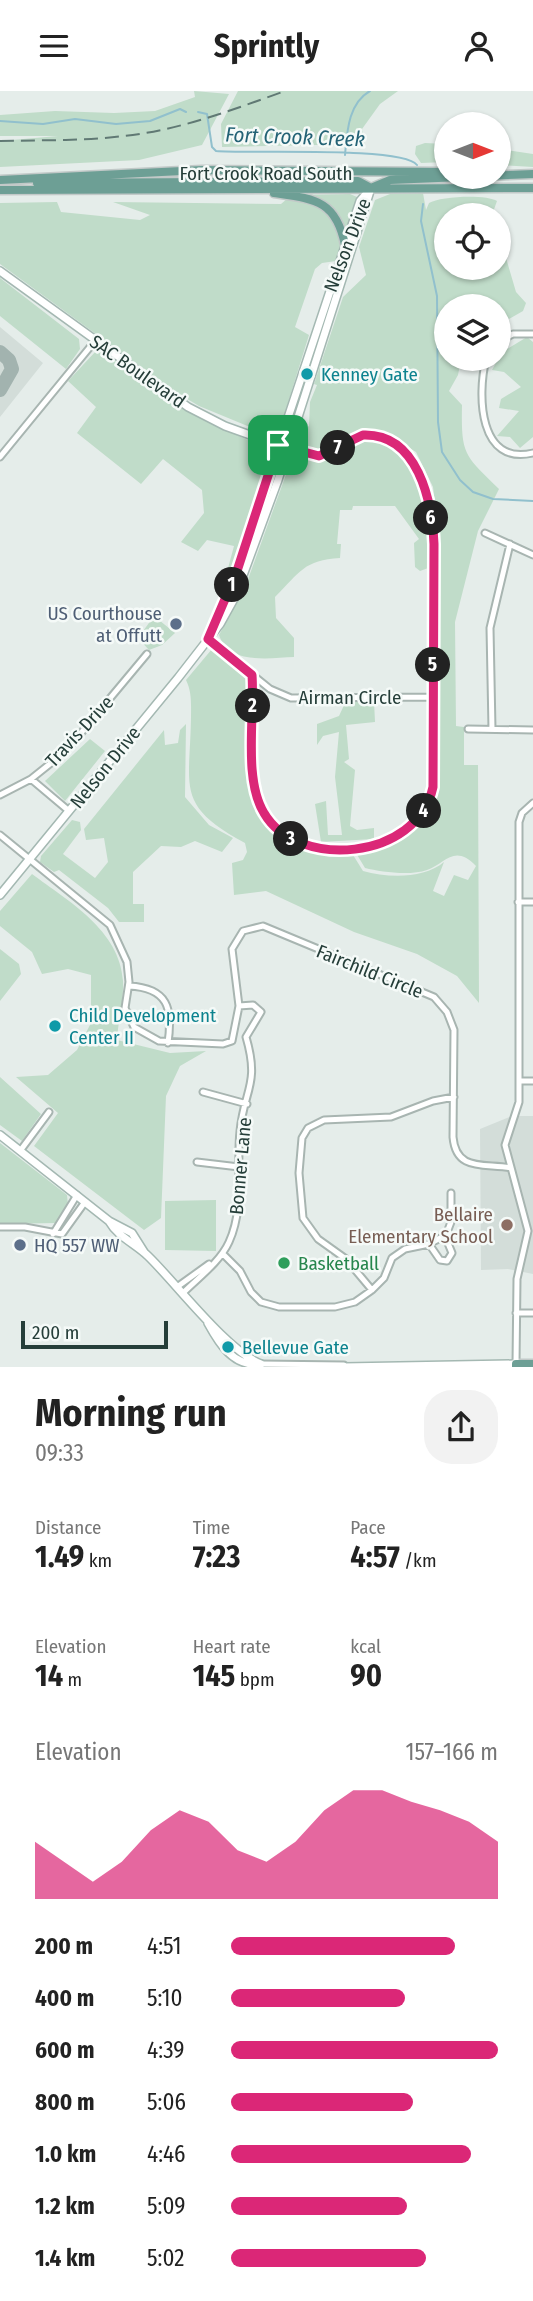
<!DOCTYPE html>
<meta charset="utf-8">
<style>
:root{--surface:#fff;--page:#f2f2f2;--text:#222;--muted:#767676;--accent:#db2777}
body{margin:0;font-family:"Fira Sans Condensed",sans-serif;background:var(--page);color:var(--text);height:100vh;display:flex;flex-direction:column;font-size:26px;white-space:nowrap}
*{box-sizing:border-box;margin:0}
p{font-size:23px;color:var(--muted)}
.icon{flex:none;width:38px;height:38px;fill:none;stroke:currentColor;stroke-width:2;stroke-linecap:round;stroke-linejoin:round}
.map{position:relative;height:1276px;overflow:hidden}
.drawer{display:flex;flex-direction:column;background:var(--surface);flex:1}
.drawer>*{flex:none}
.needle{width:46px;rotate:90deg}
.controls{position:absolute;left:434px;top:21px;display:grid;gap:14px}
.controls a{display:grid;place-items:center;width:77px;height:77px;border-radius:50%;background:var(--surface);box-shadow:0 2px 5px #0004;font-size:35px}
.scale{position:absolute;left:21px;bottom:18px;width:147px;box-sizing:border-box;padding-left:7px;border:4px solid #253e39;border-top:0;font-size:19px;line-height:24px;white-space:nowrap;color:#253e39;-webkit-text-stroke:5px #f5faf8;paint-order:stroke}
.pin{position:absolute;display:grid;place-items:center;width:60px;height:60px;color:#fff;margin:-30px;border-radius:14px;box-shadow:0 4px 10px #0006}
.km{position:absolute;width:35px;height:35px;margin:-18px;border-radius:50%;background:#222;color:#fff;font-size:19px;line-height:35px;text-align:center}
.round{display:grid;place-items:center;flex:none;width:74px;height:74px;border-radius:28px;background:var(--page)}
.headline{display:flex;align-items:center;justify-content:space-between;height:119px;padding:0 35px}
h1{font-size:38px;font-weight:700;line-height:52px}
.stats{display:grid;grid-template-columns:repeat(3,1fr);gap:10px;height:119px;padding:7px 35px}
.stats div{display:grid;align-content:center}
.stats b{font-size:30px;font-weight:700}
.stats small{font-size:19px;font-weight:400}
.stats p{font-size:19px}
.chart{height:196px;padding:14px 35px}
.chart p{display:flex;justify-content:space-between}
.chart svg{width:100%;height:126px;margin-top:7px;fill:var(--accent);opacity:.7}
ul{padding:0 35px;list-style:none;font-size:23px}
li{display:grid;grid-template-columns:112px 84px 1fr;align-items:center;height:52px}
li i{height:18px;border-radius:9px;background:var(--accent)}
header{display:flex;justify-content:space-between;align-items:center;height:91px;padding:0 35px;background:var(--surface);font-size:32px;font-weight:700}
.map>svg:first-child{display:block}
</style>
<header><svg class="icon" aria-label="menu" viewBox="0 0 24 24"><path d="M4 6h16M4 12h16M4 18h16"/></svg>Sprintly<svg class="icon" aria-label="person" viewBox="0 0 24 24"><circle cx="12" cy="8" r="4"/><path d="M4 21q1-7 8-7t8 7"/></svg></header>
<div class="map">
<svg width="533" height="1276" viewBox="0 0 533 1276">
<rect width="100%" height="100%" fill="#e5edea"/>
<path fill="#d3ddd9" d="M0,236l43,36 -43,54z
M512,1025h21v158l-25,-5 -27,1 -1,-141z"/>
<path fill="#c0dcc9" d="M194,0l35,3 -27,51 -63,15 -139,7v-26l58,-5h-58v-21l55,-4 59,2 41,-2 40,-14z
M238,0h160l-18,13 -18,25 3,15 -143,3 -1,-23z
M425,52l21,1v18l-25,1 -6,-9 1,-8z
M499,58l34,5v13l-34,-2z
M423,102l3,17 3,-7c11,-7 58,-9 68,-2l-5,14h-46v53h53v-7l7,-3 10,34 10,11 -3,8 -14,8 -10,-7v-6h-18l-10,-6 -25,6 -2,21 2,32h15l-3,16 -9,16 13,14c-1,50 2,50 37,84l-21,42 -23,91 1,104 8,1v38h14l1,238 -22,-27 -40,-22 -63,-22 -88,-41 -32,4 -2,-32 11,-3 4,-8 -2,-9c-70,-38 -55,-54 -54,-126 0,-13 1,-25 -5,-37l26,-31 38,30 3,116c19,47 50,55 97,55l13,21c25,7 61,8 81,-9l-11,29 11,5 10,-21 14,5 8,-14c-22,-23 -31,-2 -49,4 -17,6 -46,2 -62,-2l-9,-15c7,-5 17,-3 26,-6 34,-9 50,-39 55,-71l2,-240 -6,-49 -17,-35 -29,-18 -25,-2 -38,18 -25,-4 -1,-14 11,-6 1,-24 7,-17 -3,-1 29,-87 23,-22 -7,-28 16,-47 15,-6z
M350,103l7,3v3l-11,31c-11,-22 -20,-31 -45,-36z
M288,107c35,8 64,22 48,63l-14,2 -7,6 -20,58 14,8 -27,87 -8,10 -7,2 -68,-28 -25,-15 -174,-127v-61l57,-1 4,10 79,8 10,-5 -37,-13 168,2z
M0,187l79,61 1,10 -14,20 -66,-53z
M527,246l6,5v95l-13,11 -10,-11 -13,-1 22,-25 -20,-3 2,-9 20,-12 -17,-15 -12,-2 10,-18z
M96,260l6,1c53,37 103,73 164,95l5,9 -44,130 -7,12 14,-52 -27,-6 -9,11 -17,-9 23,-29 -2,-23 -39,-31 -22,25 -64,-51 19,-26 -28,-26z
M375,348c52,12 54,86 56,128l-11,4 -5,-4 -1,-24 5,-4 -24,-33h-42l-1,4h-12l-3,34h4l-1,14c-36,2 -40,14 -65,39l1,21 18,20v19c-25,1 -65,8 -75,-22l21,-39 8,-6 -1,-8 45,-124c13,-1 27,7 40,0 16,-7 24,-17 43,-19z
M154,525l21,17 -13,12 -13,5 -11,-12z
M346,610h28l1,21 -29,3 3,34 -5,3 11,8 -5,56 7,4 17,-2v11l-53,3 -6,-38 11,-3 2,34h14l-7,-58 4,-45 -16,4 -6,9v-21l22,-8z
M186,633l-1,73 24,28 24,13 -11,14 -27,-11 -14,6 -20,-1 -28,26v32h11v18h-25l-11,-14 -49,-38 -5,2 -14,-10 1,-6 31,-36 8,2 1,8 -18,24 32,24 13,-16 -4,-24 -18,2 -2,-11 80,-99 1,15 13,-2 2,-13z
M90,648l15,12 -40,50 -20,-20z
M32,783c36,27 88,56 91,107 1,19 -5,40 -6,59l53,13 36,-2 -26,15 -14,30 -5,122 -17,12 -110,-84 24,-33 -42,-36 32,-2 29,-25 14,-27v-48l-23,-6 -26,5 -10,-22 -32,-26v-15z
M0,858l19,15 2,10 -21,27z
M0,986l41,37 -19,27 -22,-16z
M0,1052l67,52 1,10 -11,18 -57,1z
M216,1109v51l-51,-1v-49z"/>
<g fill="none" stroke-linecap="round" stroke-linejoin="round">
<path stroke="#91c0cd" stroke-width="2" d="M198,21l9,2 5,33 4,4c33,3 187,-5 201,14
M0,30l43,3 32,-5 41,5 34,-3 30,-12 6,3
M345,64c2,-22 3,-52 25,-64
M423,113l-2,17 16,75 1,126 4,30 18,28 13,12 20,7 40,2"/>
<path stroke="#a2b3af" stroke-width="14" d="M0,261l9,8 3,9 -12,21"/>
<g stroke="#a8b5b1" stroke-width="9">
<path id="street" d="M499,250l14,-7h20
M486,268c-9,37 -7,107 47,94
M0,366l95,-116
M485,442l48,22
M208,548l62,50 21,9 142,-1
M252,584c2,40 -8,103 11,138 15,27 45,35 73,35 52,0 95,-14 98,-74v-230c-2,-38 -17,-118 -71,-108 -16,2 -27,16 -44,20l-41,-11
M468,638l65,1
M492,638l-2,-101 20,-84
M31,688l38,32
M0,704l31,-16 35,-28 81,-97
M0,744l110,90 17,37 2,20 -4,26 9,19 25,14 64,3 9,-3 7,-35 -7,-57 11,-18 20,-5 171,71 13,15 7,18 -1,107c3,35 31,26 58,31
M518,811h15
M129,895c39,2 44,22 39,57
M519,990h14
M203,1001l44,12
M20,1060l29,-39
M197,1071l42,5
M0,1136h25l37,7 23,-32
M53,1143l24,-39
M429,1153l11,16 7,1 5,-8 -7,-17
M223,1163l17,17 11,21 10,10 18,5h56l20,-5 17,-12 12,-12 8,-20 13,-9 24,-5 17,-9 5,-13v-29
M177,1196l32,-23
M372,1199l-26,-31 -28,-20 -15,-21 -4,-45 3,-35 6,-10 16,-8 67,-3 42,-16 21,-4
M183,1202c15,-15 37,-31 46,-51 16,-35 7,-75 11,-111 4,-42 20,-46 6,-94l15,-25 -8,-7 -14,1
M516,1222h17
M261,1273l83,1
M516,1273l1,-85 11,-48 -23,-86 14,-43v-280l3,-9 11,-10"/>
</g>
<g stroke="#a4b8b2" stroke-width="10">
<path id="secondary" d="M0,180l188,136 37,19 53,19
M208,546l29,-66 123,-370 11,-13
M0,804l178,-217 42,-54 15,-27 43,-117 93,-292
M0,1044l109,86 23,12 12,19
M109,1130c9,16 27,23 39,35 28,27 79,95 113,108
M208,1232c11,20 25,44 52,41
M344,1276l172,-3"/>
</g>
<g stroke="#c2c9c8" stroke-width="11">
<path id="primary" d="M0,89l202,-10 244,2
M37,92l321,-2 13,7
M371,97l19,-8 143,-6
M0,99l533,-2
M274,102c41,6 62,7 71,52
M516,1276v-3h17"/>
</g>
<use href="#street" stroke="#fff" stroke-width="5"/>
<use href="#secondary" stroke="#fff" stroke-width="7"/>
<use href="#primary" stroke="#6d9f95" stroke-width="8"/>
<path stroke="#607974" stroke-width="2" stroke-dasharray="14 7" stroke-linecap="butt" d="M0,50c41,-1 83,0 124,-5 56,-6 108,-26 161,-45"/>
</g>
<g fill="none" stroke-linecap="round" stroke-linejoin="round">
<g stroke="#fff" stroke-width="14">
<path id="route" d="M363,344c55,-2 69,66 71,109l-1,243c-16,74 -136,83 -169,26 -21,-34 -9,-98 -12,-138l-44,-36 29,-68 41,-126 41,11z"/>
</g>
<use href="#route" stroke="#db2777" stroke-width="9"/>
</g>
<g fill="#0f9aa8" stroke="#f5faf8" stroke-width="2.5">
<circle cx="307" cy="283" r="7"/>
<circle cx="55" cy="935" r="7"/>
<circle cx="228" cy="1256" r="7"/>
</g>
<g fill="#5c6f8a" stroke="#f5faf8" stroke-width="2.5">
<circle cx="176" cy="533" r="7"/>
<circle cx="20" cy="1154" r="7"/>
</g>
<circle fill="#8d6e63" stroke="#f5faf8" stroke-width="2.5" cx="507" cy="1134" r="7"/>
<circle fill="#2e9e5b" stroke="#f5faf8" stroke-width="2.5" cx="284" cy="1172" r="7"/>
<g text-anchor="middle" stroke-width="5" stroke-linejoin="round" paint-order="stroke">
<g font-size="19" fill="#253e39" stroke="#f5faf8">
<text x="266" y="89">Fort Crook Road South</text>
<text transform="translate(347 154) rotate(-69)" y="7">Nelson Drive</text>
<text transform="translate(138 280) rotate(35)" y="7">SAC Boulevard</text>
<text x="350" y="613">Airman Circle</text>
<text transform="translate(79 640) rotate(-47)" y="7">Travis Drive</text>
<text transform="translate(105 676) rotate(-51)" y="7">Nelson Drive</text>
<text transform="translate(370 880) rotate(22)" y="7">Fairchild Circle</text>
<text transform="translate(240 1075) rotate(-85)" y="7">Bonner Lane</text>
</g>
<g font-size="19" fill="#0d838f" stroke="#f5faf8" text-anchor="start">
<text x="321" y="290">Kenney Gate</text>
<text x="69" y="931">Child Development<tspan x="69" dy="22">Center II</tspan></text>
<text x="242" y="1263">Bellevue Gate</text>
</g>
<g font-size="19" fill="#4e5e75" stroke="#f5faf8" text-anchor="end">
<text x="162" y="529">US Courthouse<tspan x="162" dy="22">at Offutt</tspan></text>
<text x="34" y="1161" text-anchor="start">HQ 557 WW</text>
</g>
<g font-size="19" fill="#785e54" stroke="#f5faf8" text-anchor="end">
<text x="493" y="1130">Bellaire<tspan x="493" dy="22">Elementary School</tspan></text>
</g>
<g font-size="19" fill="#27864d" stroke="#f5faf8" text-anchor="start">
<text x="298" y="1179">Basketball</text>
</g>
<g font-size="21" font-style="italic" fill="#236275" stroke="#f5faf8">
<text transform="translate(295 46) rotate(2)" y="7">Fort Crook Creek</text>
</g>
</g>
</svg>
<div class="controls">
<a><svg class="needle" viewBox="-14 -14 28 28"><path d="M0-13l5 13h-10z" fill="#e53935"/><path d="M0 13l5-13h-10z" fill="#767676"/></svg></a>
<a><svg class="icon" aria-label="locate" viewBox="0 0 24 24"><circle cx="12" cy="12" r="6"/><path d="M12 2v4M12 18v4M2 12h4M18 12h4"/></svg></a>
<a><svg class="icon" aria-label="layers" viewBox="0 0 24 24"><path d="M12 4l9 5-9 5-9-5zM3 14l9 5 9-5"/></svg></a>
</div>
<div class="scale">200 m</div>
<div class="pin" style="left:278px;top:354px;background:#1e9e55"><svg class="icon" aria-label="arrive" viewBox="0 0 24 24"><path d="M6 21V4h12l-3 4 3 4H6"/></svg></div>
<b class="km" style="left:232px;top:494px">1</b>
<b class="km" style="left:253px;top:615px">2</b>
<b class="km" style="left:291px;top:748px">3</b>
<b class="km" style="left:424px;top:720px">4</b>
<b class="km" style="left:433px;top:574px">5</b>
<b class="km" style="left:431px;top:427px">6</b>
<b class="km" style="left:338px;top:357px">7</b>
</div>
<section class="drawer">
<div class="headline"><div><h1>Morning run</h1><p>09:33</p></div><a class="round"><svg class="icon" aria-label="share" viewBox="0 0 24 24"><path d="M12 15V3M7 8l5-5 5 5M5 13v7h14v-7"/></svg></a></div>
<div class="stats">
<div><p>Distance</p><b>1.49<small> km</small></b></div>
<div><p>Time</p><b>7:23</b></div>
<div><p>Pace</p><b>4:57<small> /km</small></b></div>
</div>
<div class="stats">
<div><p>Elevation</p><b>14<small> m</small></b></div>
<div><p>Heart rate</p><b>145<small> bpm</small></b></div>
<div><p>kcal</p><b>90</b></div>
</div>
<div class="chart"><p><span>Elevation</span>157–166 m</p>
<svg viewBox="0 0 160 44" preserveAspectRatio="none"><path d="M0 44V24L10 31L20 38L30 31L40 20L50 13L60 17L70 27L80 31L90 24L100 13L110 6L120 6L130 10L140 13L150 17L160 24V44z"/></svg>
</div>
<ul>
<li><b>200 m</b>4:51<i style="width:84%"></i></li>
<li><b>400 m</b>5:10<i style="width:65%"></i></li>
<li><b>600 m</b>4:39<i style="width:100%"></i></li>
<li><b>800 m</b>5:06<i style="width:68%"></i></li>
<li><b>1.0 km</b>4:46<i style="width:90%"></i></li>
<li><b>1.2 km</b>5:09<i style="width:66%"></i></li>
<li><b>1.4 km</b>5:02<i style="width:73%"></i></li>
</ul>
</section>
